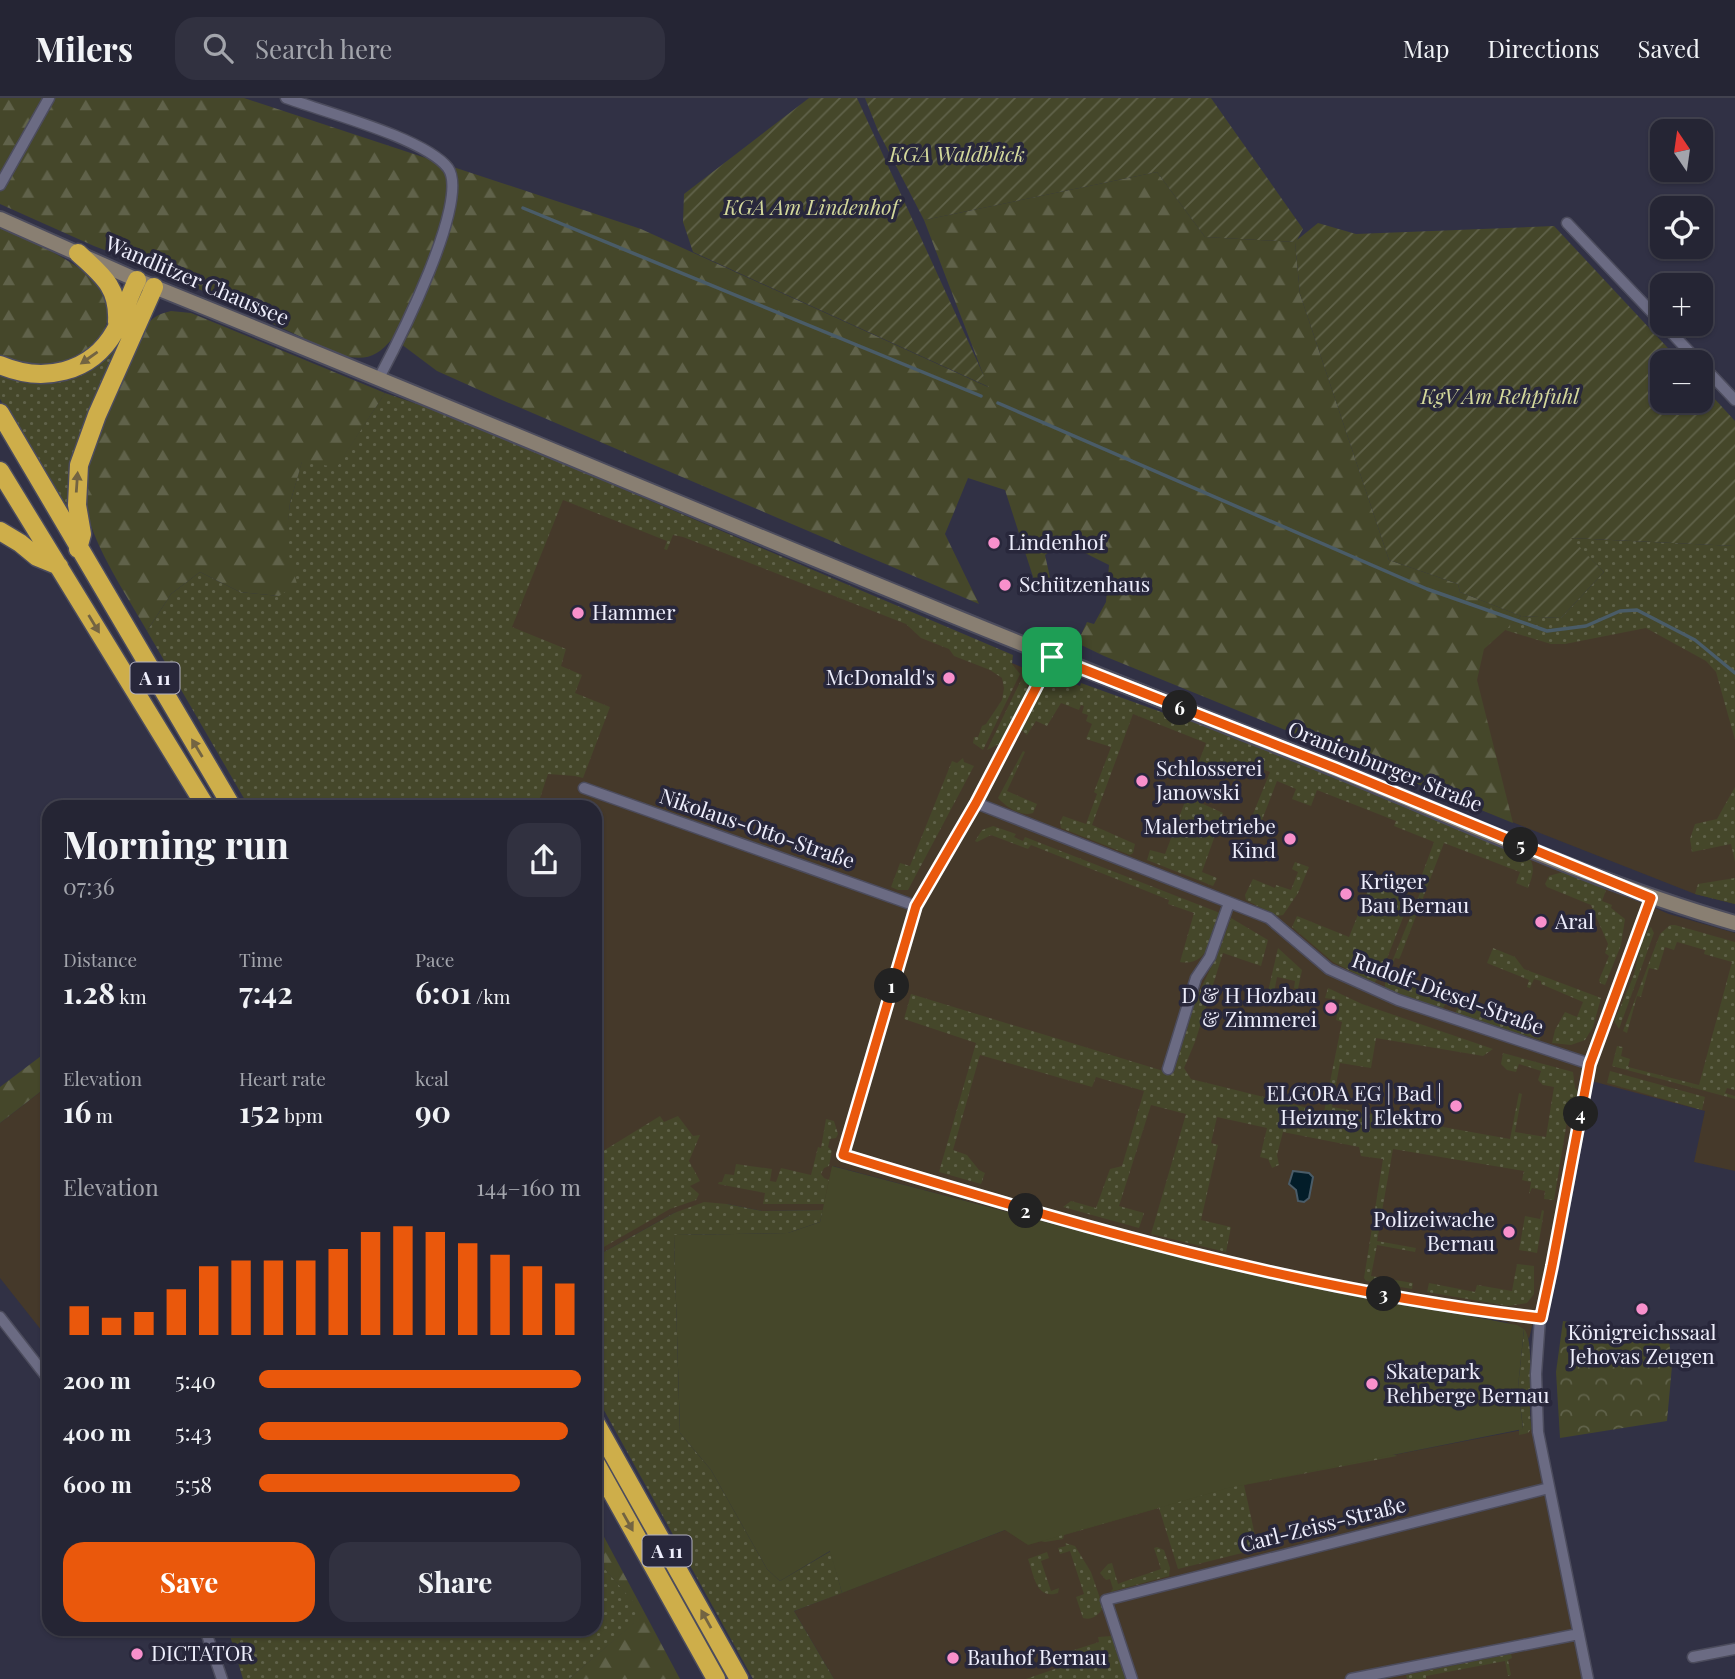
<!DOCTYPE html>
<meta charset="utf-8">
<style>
:root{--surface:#252534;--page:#313140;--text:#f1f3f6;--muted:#a3a5ac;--line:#42424f;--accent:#ea580c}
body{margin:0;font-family:"Playfair Display",serif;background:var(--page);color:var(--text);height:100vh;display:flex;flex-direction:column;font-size:26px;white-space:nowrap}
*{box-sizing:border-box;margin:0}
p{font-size:23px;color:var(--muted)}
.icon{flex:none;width:38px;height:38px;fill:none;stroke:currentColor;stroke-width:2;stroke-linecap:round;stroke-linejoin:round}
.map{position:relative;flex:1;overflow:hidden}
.details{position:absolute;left:42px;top:702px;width:560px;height:836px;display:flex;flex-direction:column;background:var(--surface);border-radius:21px;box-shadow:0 2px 5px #0004,0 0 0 2px var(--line)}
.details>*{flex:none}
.needle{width:46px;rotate:347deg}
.tools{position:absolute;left:1650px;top:21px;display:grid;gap:14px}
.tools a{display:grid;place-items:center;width:63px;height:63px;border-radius:14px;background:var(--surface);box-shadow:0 2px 5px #0004,0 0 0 2px var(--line);font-size:35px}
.pin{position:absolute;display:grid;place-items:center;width:60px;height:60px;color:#fff;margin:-30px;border-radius:14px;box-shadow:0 4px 10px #0006}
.km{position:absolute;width:35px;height:35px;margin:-18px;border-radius:50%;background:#222;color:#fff;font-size:19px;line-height:35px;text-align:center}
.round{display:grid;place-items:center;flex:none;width:74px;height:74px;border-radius:21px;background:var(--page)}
.headline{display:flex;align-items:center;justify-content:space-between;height:119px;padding:0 21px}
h1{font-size:38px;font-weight:700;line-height:52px}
.figures{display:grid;grid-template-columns:repeat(3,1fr);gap:10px;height:119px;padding:7px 21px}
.figures div{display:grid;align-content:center}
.figures b{font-size:30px;font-weight:700}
.figures small{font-size:19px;font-weight:400}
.figures p{font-size:19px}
.chart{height:196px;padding:14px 21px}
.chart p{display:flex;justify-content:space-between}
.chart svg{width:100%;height:126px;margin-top:7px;stroke:var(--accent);stroke-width:6}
.button{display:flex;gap:14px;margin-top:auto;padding:14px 21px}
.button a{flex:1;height:80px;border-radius:21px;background:var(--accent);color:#fff;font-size:28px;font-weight:700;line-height:80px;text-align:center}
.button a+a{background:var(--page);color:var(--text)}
ul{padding:0 21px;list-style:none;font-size:23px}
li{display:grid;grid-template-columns:112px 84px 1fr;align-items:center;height:52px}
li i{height:18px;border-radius:9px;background:var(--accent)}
header{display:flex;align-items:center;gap:42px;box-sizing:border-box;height:98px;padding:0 35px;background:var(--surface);border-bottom:2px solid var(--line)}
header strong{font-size:33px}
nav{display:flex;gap:38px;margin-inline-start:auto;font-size:24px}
.search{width:490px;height:63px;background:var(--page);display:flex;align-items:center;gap:18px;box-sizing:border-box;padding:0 24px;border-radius:21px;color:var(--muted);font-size:26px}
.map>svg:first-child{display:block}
</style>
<header>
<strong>Milers</strong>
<div class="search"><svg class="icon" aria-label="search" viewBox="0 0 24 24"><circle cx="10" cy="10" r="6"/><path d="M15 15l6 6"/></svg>Search here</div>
<nav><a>Map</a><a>Directions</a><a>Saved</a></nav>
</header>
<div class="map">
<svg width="1735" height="1581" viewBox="0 0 1735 1581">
<defs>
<pattern id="grass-dots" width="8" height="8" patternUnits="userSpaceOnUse" patternTransform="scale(1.75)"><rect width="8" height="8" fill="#45472a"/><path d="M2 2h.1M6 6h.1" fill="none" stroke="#60624a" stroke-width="1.8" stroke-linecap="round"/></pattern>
<pattern id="forest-firs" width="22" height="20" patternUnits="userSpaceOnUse" patternTransform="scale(1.75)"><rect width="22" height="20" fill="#45472a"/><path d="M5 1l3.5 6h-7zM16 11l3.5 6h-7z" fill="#60624a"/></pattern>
<pattern id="park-crowns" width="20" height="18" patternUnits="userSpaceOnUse" patternTransform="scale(1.75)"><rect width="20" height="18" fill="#45472a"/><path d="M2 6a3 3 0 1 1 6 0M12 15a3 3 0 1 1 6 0" fill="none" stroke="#60624a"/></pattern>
<pattern id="garden-furrows" width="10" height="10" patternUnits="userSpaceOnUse" patternTransform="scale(1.75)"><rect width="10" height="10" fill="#45472a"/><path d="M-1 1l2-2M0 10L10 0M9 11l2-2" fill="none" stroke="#60624a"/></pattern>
</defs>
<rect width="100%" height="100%" fill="#313145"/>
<path fill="#45392a" d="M547,379l792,317 186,59 144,61 66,19v238l-41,-9 11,-51 -125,-33 -38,208 -13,53 -5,-10 -18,-7 -282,-53 -391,-103 -10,44 -61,1 -35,-7 -53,9 -79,44v-450h-92l-22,-173z
M1427,491l120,42 73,-20 115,62v231l-40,-10 -226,-89z
M49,987v255l-49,-62v-155z
M1532,1330l51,251h-749l-40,-68 211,-81z"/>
<path fill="url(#grass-dots)" d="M127,228l-58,146 -2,36 -67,-109v-27c17,8 46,15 63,6 20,-12 45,-37 64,-52z
M385,295l64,22 564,240 -1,9 8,10 -37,76 -10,-7 1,-6h4l4,-11 4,-2 16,-24 2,-12 -2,-10 -12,-8 -36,-14 -5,-7 -28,-11 -15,-14 -223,-87 -10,-2 -6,15 -3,-1 3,-8 -104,-41 -51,127 54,22 -5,17 21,9 -7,18 35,14 -27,71 -8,-2 -27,-2 -11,33h-288l-102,-176 24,-37 29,-22 40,20 39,4 11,-93 12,-42 35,5z
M1570,440l165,8v194l-19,-68 -10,-11 -60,-33 -81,16h-14l-46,-14 16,-14 40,2 43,-46z
M1028,575l-1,17 -28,54 -12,6 37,-76z
M1059,582h6l15,6 1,-3 83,30 62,19 299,121c12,11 8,22 3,35l-12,-5 4,-11 -76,-29 -43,112 -2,4 -4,-1 -8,19 22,10 2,-3 29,11 -1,3 8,3 -5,9 -57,-22v-9l39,-96 -4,-3 14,-38 -40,-16 2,-5 -79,-31 -6,16 -19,-7 4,-10 -19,-8 -20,52 -10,-4 23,-57 -26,-10 -9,19 -16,-6 1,-3 -22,-8 8,-21 -73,-29 -41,111 43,19 -2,9 -3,2 -69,-27 -1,-6 3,-6 23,8 11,-30 -3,-2 17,-45 -25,-8 6,-15 -6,-3 2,-6 -6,-2 2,-7 -3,-1 -2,5 -18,-7 -14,23 -11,-5 -9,14 -7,-6 23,-40z
M1023,653l2,1 -18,39 30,13 -4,9c-12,4 -27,-6 -35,-15z
M963,660l1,4 10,4 -66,124h-10l-7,-3 9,-24 10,3 42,-105 5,2z
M1191,688l4,3 6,14 22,10 -21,59 15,6 -4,8 -66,-26 3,-10 15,4z
M1735,689v75l-4,-18 -39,8 -2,-13 5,-15 22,-5z
M993,728l23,8 -2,3 9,4 2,-4 195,76c-8,22 -11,54 -40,49l14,-49 -26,-9 1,-4 -138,-55 -3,4 -37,-14 -14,7 -2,-1 7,-11z
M1295,764l14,5 -11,26 -15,22 -6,1 -31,-16 -1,-5 8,-16 22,9 1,-3 15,5 7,-18 -6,-3z
M1566,773l40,19 -4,11 10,4 -1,3 14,11 -4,26 -16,40 -5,-2 -1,-3 10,-24 -4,-3 3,-9 -17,-39 -44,-18 -2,-3 4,-8z
M1735,780v26l-40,-10 3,-10z
M1372,782l36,14 2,6 -30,76 -6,7 -41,-21 -41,-35 5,-11 52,21z
M1231,820l37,22 -7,26 -38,-13 -28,89 -11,26 7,11 133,33 18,-90 -6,-2 4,-20 -15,-2 3,-10 34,16 131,45 -10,7 -107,-18 -5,30 -31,-5 -8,44 178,32 9,-46 3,1 -7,38 31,5 8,-50 -11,-2 -5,-5 3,-9 -22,-7 -3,8 -9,-2 -6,-6 2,-11 70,19 2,16 3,3 -4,19 -6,5 -14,85 -10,-1 1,-8 -13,-3 -3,6 2,-12 -9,-2 2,-9 -131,-22 -11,62 39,7 -1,2 -38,-7 -5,28 39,7 -1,4 -38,-7 -6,31 42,7 -1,6 -46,-8 -2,-3 19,-119 -22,-3 -2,-9 -76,-15 -6,23 2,10 -7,3 -4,-9 -8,-2 7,-29 -50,-11 -6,26 7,2 -17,75 30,7 -5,25 -75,-18 35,-120 -35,-9 -32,101 25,7 -5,15 -76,-21 8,-6 25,7 14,-39 12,-3 22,-75 -48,-14 -4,10 -112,-32 -27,95 14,5 12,15 6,3 -4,11 -42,-12 37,-129 -72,-24 7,-25 259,79 4,-1 22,-73 24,-51z
M1670,827h5l60,17v148l-8,-2 -2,5 10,3v3l-123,-33 5,-20 6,1 -2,9 9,3 -2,8 71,18 33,-123 -28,-8 1,-4 -28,-8 -3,8 -9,-3 -7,23 -9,-2 -8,29 -4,-1 -10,37 -4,-2 37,-97z
M1651,829l3,6 -35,96 -5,-8c7,-15 14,-31 20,-47 5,-16 5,-35 17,-47z
M1278,850l24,22 -4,19 -4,-1 1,-7 -18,-4 -4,21 -6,-2z
M1493,850l22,9 9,12 77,29 -8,29 -8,13 -14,5 -19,-2 3,-13 10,-18 12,5 6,-15 -42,-18v-3l-7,-2 -4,9 -3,-1 2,-7 -42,-17z
M1460,904l67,27 15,-3 -2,14 -85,-26z
M1610,973l95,26 -3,13 -95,-27z
M660,1018l4,6 14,-6 15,20 7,-1 -11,26 11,20 -10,5 9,8 -3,6 -26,9 -75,43v-96z
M826,1021l8,2 4,13 -2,4 -6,1 -2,8 4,4 -3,15 -5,2 -3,6 3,4 5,2 -5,24h-61l2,-11 -47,-9 1,-2h3l3,-8 9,1 2,-11 36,5 -2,12 6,1 5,-14 30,7 7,-28 3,1z
M704,1104l23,2 35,7 61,-1 -3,12 -32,11 -114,2 6,198 31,37 56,99 13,12 51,-30 11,42 -48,18 40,68h-81l-158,-285v-137l79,-44z
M1542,1112l2,1 -7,42 -18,-3 6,-34 15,3z
M1517,1166l17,2v28l-7,9 -19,3 -81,-14 2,-9 46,9 2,-7 35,6z
M1017,1179l380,179 -153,29 14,64 -80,20 -19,-61 -95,27 -1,4 -18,3 -5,-1z
M1524,1231c12,13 2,76 8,99l-4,5 -9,2v-6l4,-1 -5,-41z
M1065,1445l10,3 16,26 12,35c-3,8 -12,14 -20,11l-7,-21 8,-3 -14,-43 -10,3 -2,-6 8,-2z
M1157,1449l7,3 6,18 -1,8 -59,16 3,-3 -3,-10 -4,1 -6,-7 8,-9 4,-1 6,21 5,-2 38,-13 -7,-21z
M1047,1454l2,6 -8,3 10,30 8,-3 -1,5c-22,7 -24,-18 -30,-34z
M595,1460l50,56 -76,65h-326l-15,-50h367z
M1112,1538l15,43h-101l49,-17 -4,-11 28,-9 -1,-5z
M1511,1556l1,4 -4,2 3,15 -3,1 -3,-15 -79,15v3h-19l-1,-4z"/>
<path fill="url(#forest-firs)" d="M0,0h244l397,131 347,158 -64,-167 233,-48 48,65 90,5 5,52 89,266 69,24 2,8 61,24 -37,33 -7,31 36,143 -409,-167 -27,-13 10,-21 7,2 12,-22 3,-37 -46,-23 -18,13 6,27 -16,1 -30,-93 -37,-12 -23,56 34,70 -484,-207 -58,-26 -44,-33c-17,20 -26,22 -51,18l-182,-85 -66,-25 -94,-42z
M0,128c27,12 51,24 76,40 7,5 16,9 22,16 33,40 -15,85 -57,85 -16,0 -27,-4 -41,-11z
M171,213l20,2 194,80 -48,74 -35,-5 -12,41 -4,42 11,39 -18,12 -39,-4 -40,-20 -29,22 -24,37c-22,-39 -55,-86 -63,-131 -9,-45 40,-128 60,-171 7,-11 14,-15 27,-18z
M49,952v35l-49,38v-36z
M595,1422l85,159h-111l75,-65 -49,-56z"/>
<path fill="url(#park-crowns)" d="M1563,1223l106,18 3,27 -5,55 -107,17 -4,-66z"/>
<path fill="url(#garden-furrows)" d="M809,0h48l132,289 -296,-135 -10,-30 1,-28z
M865,0h346l92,131 -6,11 21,-17 38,11 198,-8 127,136h-19v39h39v-17l34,37v125l-164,-8 33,34 -43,46 -40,-2 -61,-24 -2,-8 -69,-24 -89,-266 -5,-52 -90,-5 -48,-65 -233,48 -46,-89z"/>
<path fill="#45472a" d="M832,1068l392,103 293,56 7,4 -6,58 5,42 -295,59 -200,57 -23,-15 -163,63 -12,-42 -50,30 -13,-12 -56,-99 -31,-37 -6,-198 114,-2 32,-11z"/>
<path fill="#031d29" stroke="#4a5c68" stroke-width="2" d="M1293,1073l16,2 4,4 -4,21 -5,4 -6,-1 -2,-11 -7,-6z"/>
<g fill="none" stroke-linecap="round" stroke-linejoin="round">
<path stroke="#4a5c68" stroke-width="3.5" d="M523,110l458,188
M998,305l429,186 120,42 39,-5 34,-15 17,-1 58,30 40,33"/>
<g stroke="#4c4c5d" stroke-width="13">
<path id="street" d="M286,0c38,14 139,40 162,70 23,32 -51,176 -69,210
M0,87l49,-87
M1567,125l95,100
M1663,226l36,38
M1701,266l34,36
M1052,559l-76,146 -60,103 -73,249c229,70 459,137 697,163
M584,690l332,118
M976,705l293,115 60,51 69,31 192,64
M1168,971l28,-91 14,-21 19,-54
M0,1219l49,63
M205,1531l17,50
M1693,1559l42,-8
M1132,1581l-26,-79 443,-112
M1351,1581l228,-45
M1588,1581l-50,-247 -2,-58 4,-56 13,-52 37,-202 61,-166"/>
</g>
<g stroke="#4c4c5d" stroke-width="18">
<path id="secondary" d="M0,121l137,61c383,154 762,318 1146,468 149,58 298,131 452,175"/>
</g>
<g stroke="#4c4c5d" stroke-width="21">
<path id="highway" d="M78,155c24,22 41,34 39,69
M0,267c42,18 91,9 115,-34 8,-16 14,-34 22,-51
M0,315l232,394
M0,373l206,336
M0,433l20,12 17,14 22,9
M78,451l4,-15 -5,-29 2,-40 18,-50 57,-128
M595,1324l144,257
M595,1364l121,217"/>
</g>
<use href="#street" stroke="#6b6b83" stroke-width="10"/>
<use href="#secondary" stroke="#897f72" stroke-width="14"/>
<use href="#highway" stroke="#ceae4a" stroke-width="18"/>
</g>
<defs><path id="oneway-solid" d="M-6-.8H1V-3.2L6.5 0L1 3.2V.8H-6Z" transform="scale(1.75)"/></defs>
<g fill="#736442">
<use href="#oneway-solid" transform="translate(89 260) rotate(145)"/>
<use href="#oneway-solid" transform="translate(77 384) rotate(-86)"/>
<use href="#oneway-solid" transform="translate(94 526) rotate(59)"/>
<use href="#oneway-solid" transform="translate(197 650) rotate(-121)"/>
<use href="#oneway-solid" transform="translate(628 1424) rotate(61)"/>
<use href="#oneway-solid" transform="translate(706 1521) rotate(-119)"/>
</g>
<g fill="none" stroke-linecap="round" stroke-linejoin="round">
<g stroke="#fff" stroke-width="14">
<path id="route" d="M1052,559l283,111 316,130 -61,166 -38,202 -11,52c-240,-27 -469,-93 -698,-163l73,-249 60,-103z"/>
</g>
<use href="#route" stroke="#ea580c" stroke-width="9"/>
</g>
<g fill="#f890cc" stroke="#28273b" stroke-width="2.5">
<circle cx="994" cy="445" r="7"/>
<circle cx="1005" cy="487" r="7"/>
<circle cx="578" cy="515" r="7"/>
<circle cx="949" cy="580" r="7"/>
<circle cx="1142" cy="683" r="7"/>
<circle cx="1290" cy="741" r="7"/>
<circle cx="1346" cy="796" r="7"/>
<circle cx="1541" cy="824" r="7"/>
<circle cx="1331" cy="910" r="7"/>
<circle cx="1456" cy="1008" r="7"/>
<circle cx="1509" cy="1134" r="7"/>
<circle cx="1642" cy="1211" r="7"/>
<circle cx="1372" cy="1286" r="7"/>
<circle cx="137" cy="1556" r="7"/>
<circle cx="953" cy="1560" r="7"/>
</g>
<g text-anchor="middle" stroke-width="7" stroke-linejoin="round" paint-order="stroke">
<g fill="#28273b" stroke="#b3b2c2" stroke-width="2">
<rect x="130.5" y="564.5" width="49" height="31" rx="5"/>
<rect x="642.5" y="1437.5" width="49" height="31" rx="5"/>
</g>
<g font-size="19" font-weight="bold" fill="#eeeefc">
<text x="155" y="587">A 11</text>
<text x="667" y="1460">A 11</text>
</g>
<g font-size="21" font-style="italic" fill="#d3d89b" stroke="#28273b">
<text x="957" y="64">KGA Waldblick</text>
<text x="811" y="117">KGA Am Lindenhof</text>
<text x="1500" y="306">KgV Am Rehpfuhl</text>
</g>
<g font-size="21" fill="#eeeefc" stroke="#28273b">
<text transform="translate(197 183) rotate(23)" y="7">Wandlitzer Chaussee</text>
<text transform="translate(1385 669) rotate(22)" y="7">Oranienburger Straße</text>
<text transform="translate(757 731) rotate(19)" y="7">Nikolaus-Otto-Straße</text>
<text transform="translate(1448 896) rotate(20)" y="7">Rudolf-Diesel-Straße</text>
<text transform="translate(1323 1427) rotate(-14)" y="7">Carl-Zeiss-Straße</text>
</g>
<g font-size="21" fill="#eeeefc" stroke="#28273b" text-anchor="start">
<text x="1008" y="452">Lindenhof</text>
<text x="1019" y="494">Schützenhaus</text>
<text x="592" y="522">Hammer</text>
<text x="935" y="587" text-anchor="end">McDonald's</text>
<text x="1156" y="678">Schlosserei<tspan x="1156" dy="24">Janowski</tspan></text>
<text x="1276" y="736" text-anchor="end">Malerbetriebe<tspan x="1276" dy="24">Kind</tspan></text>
<text x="1360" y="791">Krüger<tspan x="1360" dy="24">Bau Bernau</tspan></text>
<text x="1555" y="831">Aral</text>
<text x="1317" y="905" text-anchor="end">D &amp; H Hozbau<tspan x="1317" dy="24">&amp; Zimmerei</tspan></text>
<text x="1442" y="1003" text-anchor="end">ELGORA EG | Bad |<tspan x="1442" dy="24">Heizung | Elektro</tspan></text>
<text x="1495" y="1129" text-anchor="end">Polizeiwache<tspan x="1495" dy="24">Bernau</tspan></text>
<text x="1642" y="1242" text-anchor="middle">Königreichssaal<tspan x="1642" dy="24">Jehovas Zeugen</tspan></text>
<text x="1386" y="1281">Skatepark<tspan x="1386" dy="24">Rehberge Bernau</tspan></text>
<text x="151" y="1563">DICTATOR</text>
<text x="967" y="1567">Bauhof Bernau</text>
</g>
</g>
</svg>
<div class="tools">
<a><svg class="needle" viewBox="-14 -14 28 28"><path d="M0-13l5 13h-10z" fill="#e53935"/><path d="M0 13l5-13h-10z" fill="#a3a5ac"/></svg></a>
<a><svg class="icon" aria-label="locate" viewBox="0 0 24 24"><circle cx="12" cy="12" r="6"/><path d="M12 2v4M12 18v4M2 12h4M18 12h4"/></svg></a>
<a>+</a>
<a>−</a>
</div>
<div class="pin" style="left:1052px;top:559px;background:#1e9e55"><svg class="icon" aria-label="arrive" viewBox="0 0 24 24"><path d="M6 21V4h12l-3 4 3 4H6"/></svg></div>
<b class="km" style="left:892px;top:888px">1</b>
<b class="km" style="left:1026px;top:1113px">2</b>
<b class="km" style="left:1384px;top:1196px">3</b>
<b class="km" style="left:1581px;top:1016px">4</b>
<b class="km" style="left:1521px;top:747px">5</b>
<b class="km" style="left:1180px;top:610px">6</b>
<section class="details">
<div class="headline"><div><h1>Morning run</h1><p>07:36</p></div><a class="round"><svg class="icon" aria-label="share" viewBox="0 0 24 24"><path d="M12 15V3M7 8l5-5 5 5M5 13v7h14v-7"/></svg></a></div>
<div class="figures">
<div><p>Distance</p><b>1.28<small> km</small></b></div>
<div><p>Time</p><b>7:42</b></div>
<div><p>Pace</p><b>6:01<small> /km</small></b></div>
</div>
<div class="figures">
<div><p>Elevation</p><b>16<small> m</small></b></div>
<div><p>Heart rate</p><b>152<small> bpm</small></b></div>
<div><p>kcal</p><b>90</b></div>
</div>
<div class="chart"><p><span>Elevation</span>144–160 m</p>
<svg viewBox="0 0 160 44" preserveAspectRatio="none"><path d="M5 44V34M15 44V38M25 44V36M35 44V28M45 44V20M55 44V18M65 44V18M75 44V18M85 44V14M95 44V8M105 44V6M115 44V8M125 44V12M135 44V16M145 44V20M155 44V26"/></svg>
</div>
<ul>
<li><b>200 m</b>5:40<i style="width:100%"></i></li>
<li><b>400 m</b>5:43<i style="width:96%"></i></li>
<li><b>600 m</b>5:58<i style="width:81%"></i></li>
</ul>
<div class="button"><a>Save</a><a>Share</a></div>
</section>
</div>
